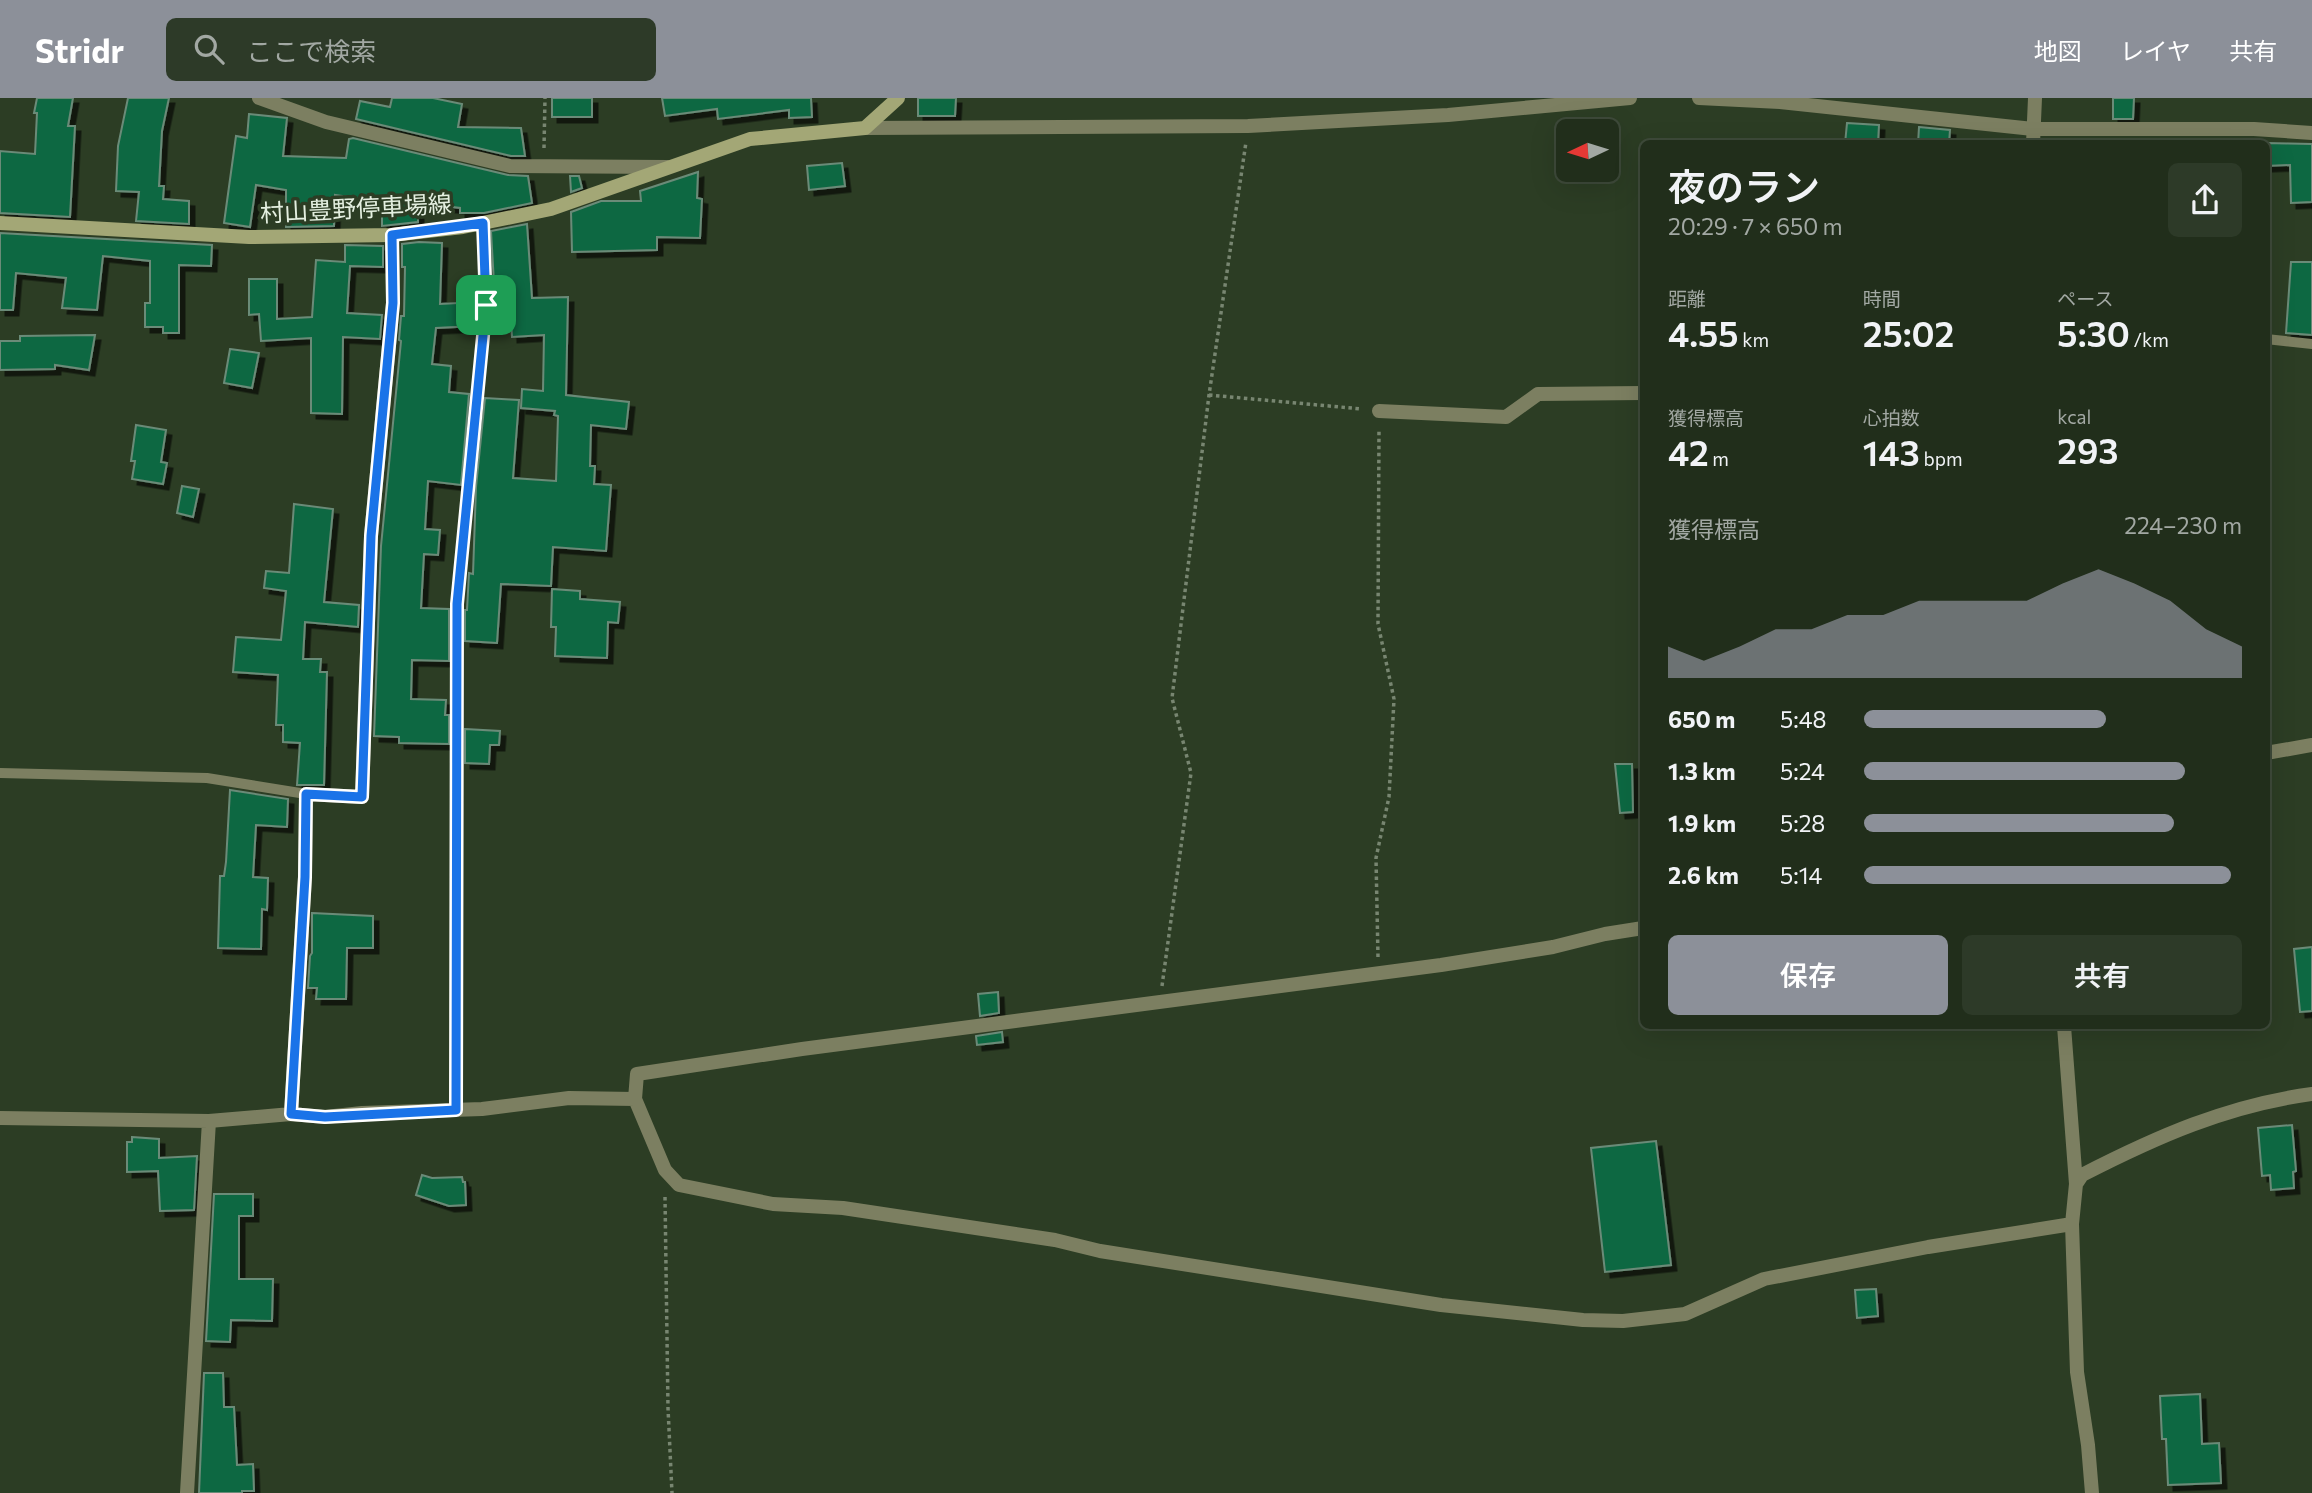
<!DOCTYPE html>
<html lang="ja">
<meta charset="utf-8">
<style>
:root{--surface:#212e1b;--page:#2d3a28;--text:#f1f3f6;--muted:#a2a8a3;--line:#3e4a3a;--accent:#8c9099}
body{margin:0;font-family:Commissioner,"Noto Sans JP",sans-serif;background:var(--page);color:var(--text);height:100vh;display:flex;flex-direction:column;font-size:26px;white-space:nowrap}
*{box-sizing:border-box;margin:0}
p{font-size:23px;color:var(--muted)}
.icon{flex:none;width:38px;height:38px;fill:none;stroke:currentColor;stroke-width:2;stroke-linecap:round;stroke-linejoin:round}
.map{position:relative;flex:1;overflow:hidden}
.details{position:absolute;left:1640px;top:42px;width:630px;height:889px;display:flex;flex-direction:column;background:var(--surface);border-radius:10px;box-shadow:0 7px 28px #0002,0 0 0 2px var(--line)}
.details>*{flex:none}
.needle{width:46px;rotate:266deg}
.fabs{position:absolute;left:1556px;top:21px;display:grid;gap:14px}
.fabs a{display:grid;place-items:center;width:63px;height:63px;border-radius:10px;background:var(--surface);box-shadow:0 7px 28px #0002,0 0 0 2px var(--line);font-size:35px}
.pin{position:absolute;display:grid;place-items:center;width:60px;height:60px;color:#fff;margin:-30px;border-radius:14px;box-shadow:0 4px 10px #0006}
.round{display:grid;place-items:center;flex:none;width:74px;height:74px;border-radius:10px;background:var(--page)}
.overview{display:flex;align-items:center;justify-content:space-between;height:119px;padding:0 28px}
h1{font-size:38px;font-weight:600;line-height:52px}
.stats{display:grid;grid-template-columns:repeat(3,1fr);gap:10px;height:119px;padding:7px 28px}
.stats div{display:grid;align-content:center}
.stats b{font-size:35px;font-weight:600}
.stats small{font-size:19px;font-weight:400}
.stats p{font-size:19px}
.chart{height:196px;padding:14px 28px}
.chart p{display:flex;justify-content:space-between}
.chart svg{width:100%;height:126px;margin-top:7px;fill:var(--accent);opacity:.7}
.button{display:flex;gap:14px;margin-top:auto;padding:14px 28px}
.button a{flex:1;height:80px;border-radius:10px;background:var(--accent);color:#fff;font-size:28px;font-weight:600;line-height:80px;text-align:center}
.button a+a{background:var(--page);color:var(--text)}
ul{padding:0 28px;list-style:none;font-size:23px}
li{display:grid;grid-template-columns:112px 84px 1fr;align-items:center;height:52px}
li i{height:18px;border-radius:9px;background:var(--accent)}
header{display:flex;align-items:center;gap:42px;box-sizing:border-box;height:98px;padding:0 35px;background:var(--accent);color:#fff}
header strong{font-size:33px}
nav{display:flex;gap:38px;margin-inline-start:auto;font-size:24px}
.search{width:490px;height:63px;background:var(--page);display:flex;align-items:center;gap:18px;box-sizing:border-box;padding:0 24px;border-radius:10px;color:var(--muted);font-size:26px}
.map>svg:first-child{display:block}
</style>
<header>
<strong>Stridr</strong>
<div class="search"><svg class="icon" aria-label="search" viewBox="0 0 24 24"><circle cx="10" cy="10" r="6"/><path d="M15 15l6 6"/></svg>ここで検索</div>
<nav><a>地図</a><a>レイヤ</a><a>共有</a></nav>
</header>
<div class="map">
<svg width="2312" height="1395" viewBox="0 0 2312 1395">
<defs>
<filter id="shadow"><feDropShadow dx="5.5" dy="5.5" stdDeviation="0" flood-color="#0009"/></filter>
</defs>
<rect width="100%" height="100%" fill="#2c3d24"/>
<path fill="#116743" stroke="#6b8b78" stroke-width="2" filter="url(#shadow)" d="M37,0h36l-5,28h7l-5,91 -70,-4v-62l35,3 2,-41h-3z
M128,0h41l-7,33 -3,55h5l-1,13 26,2v23l-53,-3 3,-29 -23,-1 2,-45z
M392,0h41l29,6 -4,23 63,1 4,28h-14l-155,-37 4,-18 30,6z
M552,0h40v19h-40z
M662,0h149l1,19 -23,1v-8l-71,9 -1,-10 -52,7z
M918,0h38l-1,18h-37z
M2113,0h21l-1,21h-20z
M249,16l38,4 -4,38 63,2 3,-19 4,-1 155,37 20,1 4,27 -48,10h-24v-5l-42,-5v19l-36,4v-24l-47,-7 -1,31 -48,1v-37l-30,-5 -6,42 -26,-4 12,-87 11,2z
M1847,25l32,2 -1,19h-33z
M1919,29l31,3 -1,14h-31z
M2113,41h20v5h-20z
M2266,45l46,1v58l-21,1 -1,-38 -24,1z
M842,65l3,23 -36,4 -2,-24z
M698,74l-1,26 5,1 -2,39 -43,-1v13l-85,2 -1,-40 30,-11h40l-1,-10z
M570,78h9l3,12 -11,4z
M527,126l5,74 36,-1 -2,98 63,7 -3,27 -35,-4 -1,41h5l-1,18 17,1 -5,66 -53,-4 -2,39 -50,-2 -4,59 -32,-2v-31h2l2,-37 4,1 3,-87 9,-89 34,2 -6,78 43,3 2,-65 -4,-1 1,-4 -34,-3 1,-19 21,2 1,-56 -32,2 -1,-16 -19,1 3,-21 -4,-70z
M0,135l212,12 -1,21 -32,-1v68h-16v-6h-18v-24h5v-42l-47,-5 -6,54 -35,-2 4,-30 -50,-5 -3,37h-13z
M419,144l23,1 -2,61 38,-2 -2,24 -40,2 -4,36 19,2 -2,26 20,2 -8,91 -33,-4 -3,48 15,1 -2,25 -14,-1 -3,54 28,1v52l-37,-1 -1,39 35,1 -1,15h4v29l-50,-1v-6l-25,-1 7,-190 20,-205 -2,-1 2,-24h3l1,-49h-3v-23z
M345,147l38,1v21l-33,-1 -3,47 35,2 -2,24 -37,-2 -1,77 -31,-1v-75l-50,3 -2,-27 -10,1v-36h28v40l35,-2 4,-57 29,2z
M2291,164h21v73l-26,-2z
M95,237l-6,35 -34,-5v4l-55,1v-29h20v-5z
M230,251l29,4 -7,35 -28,-5z
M136,327l30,5 -5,32 6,1 -4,21 -31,-5 3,-18h-4z
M182,388l17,3 -6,28 -16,-4z
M294,406l39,5 -9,93 35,3 -1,22 -53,-5 -2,37h18l-1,13h7l-3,113h-27l3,-42 -17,-1v-17h-7l2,-50 -45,-3 3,-35 45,3 5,-49 -22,-3 2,-17 23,2z
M552,491l28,2v8l40,3 -2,21 -10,-1 -1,36 -52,-2 1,-29h-5z
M465,631l35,2 -1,14h-9l-1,19 -24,-1z
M1615,666h17l1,48 -13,1z
M230,692l58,9 -1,28 -31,-2 -3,52 15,1 -1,32 -5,-1 -1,40 -43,-1 2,-72h4l2,-14z
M312,815l61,3v32h-26l-1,51h-30l1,-11h-9l2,-32 2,-3z
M2312,849v64l-12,1 -6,-63z
M998,894l1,21 -19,3 -2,-22z
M1002,934l1,10 -26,3 -1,-9z
M2292,1027l4,46 -3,1 1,16 -23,2 -1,-15 -8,1 -4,-48z
M132,1039l27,2v19l38,-2 -3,54 -34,1 -2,-40 -31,1v-30h5z
M1656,1043l15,124 -66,7 -14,-124z
M422,1077l10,3 30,-1 1,5h2l1,23 -17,1 -33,-11z
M214,1096h39v22h-14v63h34l-1,42 -41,-1 -1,22 -24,-1z
M1876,1191l2,27 -21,2 -2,-28z
M204,1275h19l1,34h10l3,58 16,-1 1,27h-12v2h-43z
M2200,1296l2,50 17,-1 2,40 -53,2 -2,-46h-4l-2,-43z"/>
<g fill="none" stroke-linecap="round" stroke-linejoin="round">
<path stroke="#788671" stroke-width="3.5" stroke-dasharray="3.5 3.5" stroke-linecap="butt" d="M544,50l1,-50
M1209,297l153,14
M1378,859l-2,-99 13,-61 5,-98 -16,-75 1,-195
M1162,888l29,-213 -19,-75 37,-303 37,-253
M665,1099l3,211 4,85"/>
<path stroke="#7c7f61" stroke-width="10" d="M2266,241l46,5
M0,675l207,5 99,16
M456,1011l1,-505 29,-299 -3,-82"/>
<path stroke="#7c7f61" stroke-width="14" d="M259,0l67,24 184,44 158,1
M2033,46l2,-46
M1379,313l127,6 32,-23 105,-1
M2266,655l46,-8
M1643,830l-38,6 -52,13 -112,18 -639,84 -165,25 -2,25 30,71 14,15 94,19 70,4 212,32 45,11 341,54 142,15 40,1 62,-7 79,-35 164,-32 144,-23
M2064,928l12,158 -4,40 5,148 11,73 4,48
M291,1016l14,-237 1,-83 56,3 9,-261 22,-233 -1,-68
M0,1020l209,3 82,-7 34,3 37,-4 120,-4 87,-11 66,1
M2076,1086l6,-9c74,-38 146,-70 230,-81
M187,1395l22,-372"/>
<path stroke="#7c7f61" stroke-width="14" d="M1699,0l81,4 253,27h221l58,4
M865,30l383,-2 200,-11 182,-17"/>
<path stroke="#a3a776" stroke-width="14" d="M0,125l249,14 143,-2 71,-8 88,-18 199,-70 115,-11 33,-30"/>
</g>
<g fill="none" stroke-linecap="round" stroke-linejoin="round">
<g stroke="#fff" stroke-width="14">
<path id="route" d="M483,125l3,82 -29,299 -1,506 -131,7 -34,-3 14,-237 1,-83 56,3 9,-261 22,-233 -1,-68z"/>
</g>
<use href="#route" stroke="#1a73e8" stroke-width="9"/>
</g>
<g text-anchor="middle" stroke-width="7" stroke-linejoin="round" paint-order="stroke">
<g font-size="24" fill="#e4efe0" stroke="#2c3d24">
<text transform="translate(356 111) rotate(-3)" y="8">村山豊野停車場線</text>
</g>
</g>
</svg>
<div class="fabs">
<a><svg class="needle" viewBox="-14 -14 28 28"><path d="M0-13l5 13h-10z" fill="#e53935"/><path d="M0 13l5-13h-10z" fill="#a2a8a3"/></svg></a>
</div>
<div class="pin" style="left:486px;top:207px;background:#1e9e55"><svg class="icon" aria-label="arrive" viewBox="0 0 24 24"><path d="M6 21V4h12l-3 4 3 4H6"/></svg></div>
<section class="details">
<div class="overview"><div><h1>夜のラン</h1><p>20:29 · 7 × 650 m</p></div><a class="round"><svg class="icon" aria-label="share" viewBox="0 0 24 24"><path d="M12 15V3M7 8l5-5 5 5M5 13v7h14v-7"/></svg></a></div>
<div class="stats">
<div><p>距離</p><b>4.55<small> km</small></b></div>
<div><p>時間</p><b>25:02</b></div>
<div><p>ペース</p><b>5:30<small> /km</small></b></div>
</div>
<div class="stats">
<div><p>獲得標高</p><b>42<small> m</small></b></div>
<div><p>心拍数</p><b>143<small> bpm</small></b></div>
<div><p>kcal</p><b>293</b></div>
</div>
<div class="chart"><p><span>獲得標高</span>224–230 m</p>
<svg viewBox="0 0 160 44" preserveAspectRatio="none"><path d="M0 44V33L10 38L20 33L30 27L40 27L50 22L60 22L70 17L80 17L90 17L100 17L110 11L120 6L130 11L140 17L150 27L160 33V44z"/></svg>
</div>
<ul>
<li><b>650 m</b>5:48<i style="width:64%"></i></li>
<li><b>1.3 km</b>5:24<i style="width:85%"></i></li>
<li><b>1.9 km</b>5:28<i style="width:82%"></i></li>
<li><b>2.6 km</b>5:14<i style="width:97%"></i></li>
</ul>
<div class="button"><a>保存</a><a>共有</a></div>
</section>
</div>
